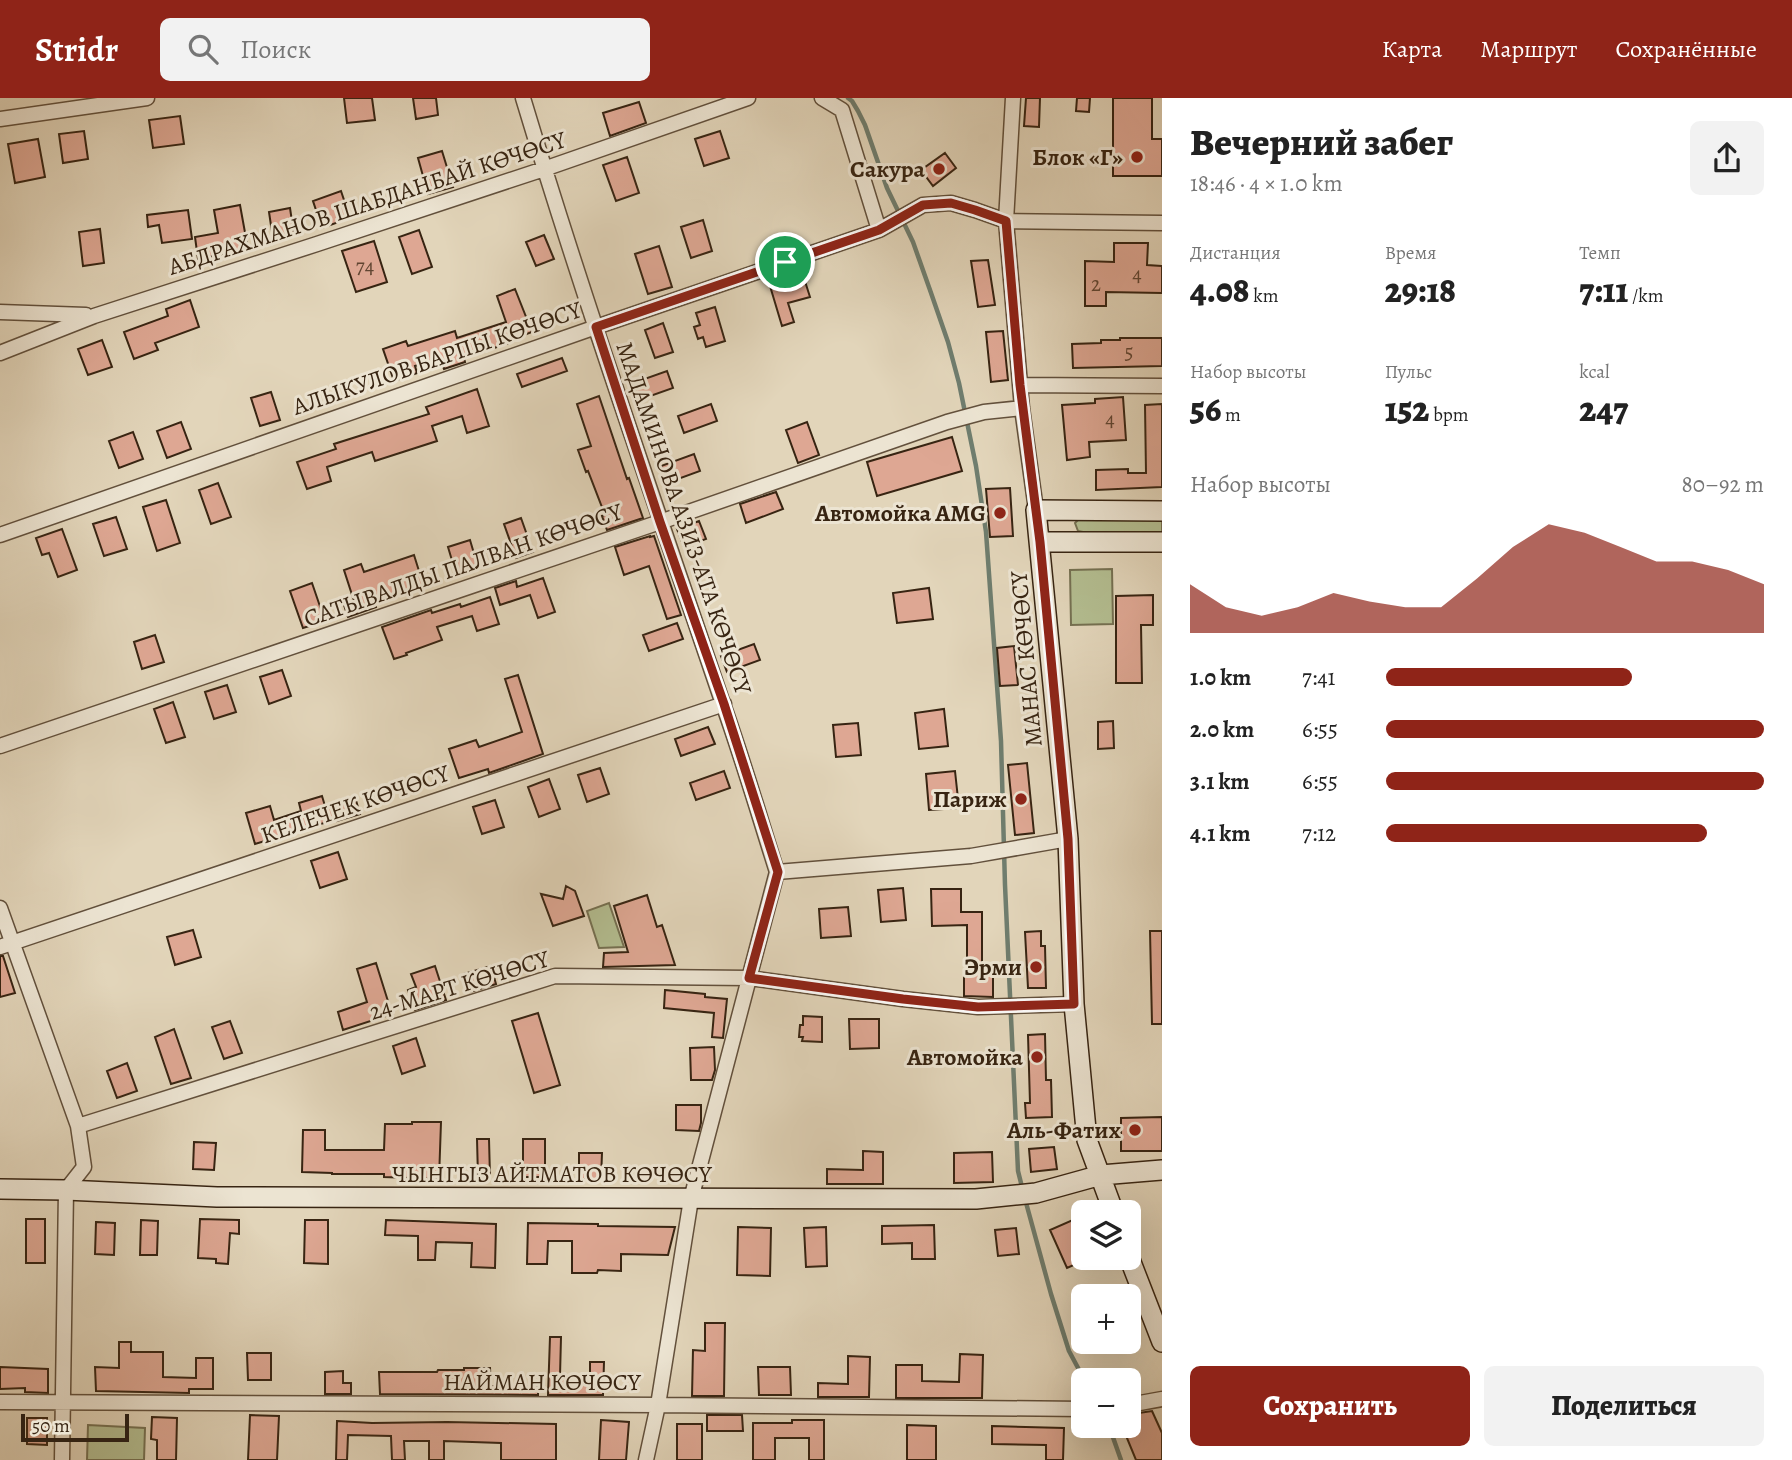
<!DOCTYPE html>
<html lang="ru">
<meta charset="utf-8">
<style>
:root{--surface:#fff;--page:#f2f2f2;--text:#222;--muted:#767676;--accent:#8f2418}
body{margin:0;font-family:Alegreya,serif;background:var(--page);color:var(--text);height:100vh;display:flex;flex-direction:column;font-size:26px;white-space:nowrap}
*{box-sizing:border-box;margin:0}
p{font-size:23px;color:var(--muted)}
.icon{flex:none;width:38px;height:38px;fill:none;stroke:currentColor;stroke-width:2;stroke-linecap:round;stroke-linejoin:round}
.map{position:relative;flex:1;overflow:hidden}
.details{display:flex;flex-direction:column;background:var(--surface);width:630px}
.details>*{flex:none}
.fabs{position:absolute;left:1071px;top:1102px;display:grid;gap:14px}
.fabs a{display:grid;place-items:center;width:70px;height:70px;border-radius:10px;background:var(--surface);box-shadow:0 7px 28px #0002;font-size:35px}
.scale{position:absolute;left:21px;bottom:18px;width:108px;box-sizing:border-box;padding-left:7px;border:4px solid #372412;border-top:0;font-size:19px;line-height:24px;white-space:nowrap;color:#372412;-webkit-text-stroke:5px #ece4d2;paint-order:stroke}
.pin{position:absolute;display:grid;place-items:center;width:60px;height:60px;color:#fff;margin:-30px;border:4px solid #fff;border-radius:50%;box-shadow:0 2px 7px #0007}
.round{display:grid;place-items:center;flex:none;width:74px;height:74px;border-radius:10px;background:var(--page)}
.overview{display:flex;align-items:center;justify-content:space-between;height:119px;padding:0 28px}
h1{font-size:38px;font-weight:800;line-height:52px}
.figures{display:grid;grid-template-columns:repeat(3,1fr);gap:10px;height:119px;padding:7px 28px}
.figures div{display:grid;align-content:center}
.figures b{font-size:35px;font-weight:800}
.figures small{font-size:19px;font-weight:400}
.figures p{font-size:19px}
.chart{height:196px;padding:14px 28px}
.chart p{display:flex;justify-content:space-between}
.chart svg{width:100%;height:126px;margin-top:7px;fill:var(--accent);opacity:.7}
.cta{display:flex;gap:14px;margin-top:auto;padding:14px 28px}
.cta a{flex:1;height:80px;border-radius:10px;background:var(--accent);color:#fff;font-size:28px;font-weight:800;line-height:80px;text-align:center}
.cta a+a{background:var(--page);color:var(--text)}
ul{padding:0 28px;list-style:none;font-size:23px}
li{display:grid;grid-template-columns:112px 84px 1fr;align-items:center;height:52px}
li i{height:18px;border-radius:9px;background:var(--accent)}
header{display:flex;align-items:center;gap:42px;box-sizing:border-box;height:98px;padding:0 35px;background:var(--accent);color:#fff}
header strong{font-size:33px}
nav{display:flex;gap:38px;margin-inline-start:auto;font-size:24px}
.search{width:490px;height:63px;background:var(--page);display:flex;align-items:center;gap:18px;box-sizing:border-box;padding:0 24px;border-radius:10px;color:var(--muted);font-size:26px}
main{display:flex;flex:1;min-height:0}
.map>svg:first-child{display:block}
</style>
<header>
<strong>Stridr</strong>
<div class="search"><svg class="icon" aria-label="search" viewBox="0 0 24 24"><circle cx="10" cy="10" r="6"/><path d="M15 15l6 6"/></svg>Поиск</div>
<nav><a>Карта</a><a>Маршрут</a><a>Сохранённые</a></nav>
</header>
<main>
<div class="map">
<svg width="1162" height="1362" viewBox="0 0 1162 1362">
<rect width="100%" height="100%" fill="#e2d5ba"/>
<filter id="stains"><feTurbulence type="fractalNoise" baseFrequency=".00286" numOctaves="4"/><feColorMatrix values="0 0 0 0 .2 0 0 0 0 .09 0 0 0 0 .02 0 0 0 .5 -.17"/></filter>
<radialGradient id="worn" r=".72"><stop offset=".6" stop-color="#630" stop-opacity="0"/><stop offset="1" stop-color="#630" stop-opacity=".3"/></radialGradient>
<path fill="#b3bd90" stroke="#757051" stroke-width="2" d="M1162,421v13h-79l-5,-1 -3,-8 3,-3z
M1112,471l1,55 -42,1 -1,-55z
M609,805l15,44 -25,1 -12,-37z
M88,1327l57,3 -1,32h-57z"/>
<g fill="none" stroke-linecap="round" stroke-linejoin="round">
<path stroke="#6f7d6e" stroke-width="4.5" d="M848,0l4,3 6,10 7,14 22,63 26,54 17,48 18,52 11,41 17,83 10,66 15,209 4,144 13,286 5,20
M1025,1101l26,95 18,57 16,30
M1109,1328l12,34"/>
</g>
<path fill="#dea793" stroke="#372412" stroke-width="2" d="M344,0h28l3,22 -28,3z
M413,0h23l2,17 -22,4z
M1026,0h14l-1,29 -15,-1z
M1077,0h13l-1,14 -13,-1z
M1113,0h39v41h10v37h-49z
M639,4l7,21 -36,13 -7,-23z
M180,18l4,28 -31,4 -4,-28z
M84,33l4,28 -25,4 -4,-29z
M720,33l9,27 -25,8 -9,-27z
M38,41l7,38 -30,6 -7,-39z
M442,53l11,36 -25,7 -10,-36z
M945,55l11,15 -23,18 -12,-16z
M627,59l12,36 -23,8 -13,-36z
M341,93l9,27 -28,10 -9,-27z
M240,107l8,44 -50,10 -3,-22 23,-4 -4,-23z
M290,110l4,27 -21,4 -4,-27z
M188,112l4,29 -30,4 -3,-18 -11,2 -1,-12z
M703,122l9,31 -21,7 -10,-31z
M100,131l4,34 -21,3 -4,-34z
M419,132l13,37 -20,7 -13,-37z
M544,137l10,24 -18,7 -10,-24z
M374,143l13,41 -31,10 -14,-41z
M1114,145h34l-1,22 15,1v27l-56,-1v14h-21v-45l29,1z
M659,148l13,41 -24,7 -13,-40z
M988,162l7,45 -17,2 -7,-46z
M803,177l7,22 -22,6 6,19 -12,4 -12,-40z
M515,191l17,43 -24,9 1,2 -45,15 1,4 -21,7 -4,-11 -25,8 2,7 -23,8 -11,-32 23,-8 2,5 47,-15 2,7 49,-16 -9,-26z
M190,202l9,27 -44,16 3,7 -24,9 -10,-27 44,-16 -2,-7z
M715,209l10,34 -19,6 -3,-10 -5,2 -4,-12 6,-2 -4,-12z
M663,225l10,29 -18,6 -10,-28z
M1003,233l5,49 -17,2 -5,-50z
M1120,240h42v28l-89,2 -1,-24 29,-1v-3h19z
M102,242l10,27 -24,8 -10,-26z
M562,260l5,13 -45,16 -5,-13z
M667,273l6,17 -34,12 -6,-17z
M477,291l12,37 -22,7 -5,-17 -30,10 5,15 -62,20 -3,-9 -45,15 4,14 -24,8 -10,-27 39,-13 -2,-5 95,-30 -3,-7z
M271,294l9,28 -20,6 -9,-28z
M599,298l28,83 2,-1 14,40 -36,12 -5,-14 3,-1 -17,-44 -2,1 -8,-22 13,-4 -14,-42z
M1123,299l3,43 -37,2 1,15 -23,3 -5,-55 33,-2v-4z
M711,306l6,17 -33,12 -6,-17z
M1162,306v83l-66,3v-20l32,-1v4h18l-1,-68z
M181,324l10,27 -24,9 -10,-27z
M807,324l12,33 -21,8 -12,-33z
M133,334l10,27 -24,9 -10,-27z
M952,339l10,34 -85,25 -10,-34z
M694,356l6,17 -33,12 -6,-17z
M218,385l13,34 -20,7 -12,-34z
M1010,390l3,48 -23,1 -4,-48z
M776,394l7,17 -37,14 -6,-19z
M166,402l14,43 -23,8 -14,-44z
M116,419l11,32 -23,7 -11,-32z
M521,420l12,34 -17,6 -12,-34z
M699,423l7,18 -22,8 -7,-18z
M62,431l15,41 -19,7 -9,-24 -7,2 -6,-17z
M650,438v1l4,-1 27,79 -14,4 -18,-53 -25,9 -9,-28z
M470,442l8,27 -22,7 -8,-27z
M414,457l10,32 -49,16 1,4 -28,10 -4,-12 10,-4 -10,-31 17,-6 3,8z
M543,480l12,34 -17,6 -8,-23 -30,10 -5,-17 21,-7 1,6z
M312,485l13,38 -22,7 -13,-37z
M929,490l4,31 -36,4 -4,-30z
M1153,497v30h-12l1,58h-26v-87z
M490,499l9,27 -22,7 -5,-15 -35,11 5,13 -36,13 1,2 -13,4 -12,-32 49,-17 1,3 28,-9 1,3z
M677,525l6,16 -34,12 -6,-16z
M155,537l9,27 -22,7 -8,-27z
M754,546l6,16 -33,12 -6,-16z
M1014,548l4,39 -18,1 -3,-38z
M282,572l9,26 -22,8 -9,-27z
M518,577l25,79 -54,19 -1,-4 -29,9 -10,-29 27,-9 3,7 43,-15 -17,-53z
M227,587l9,27 -22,7 -9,-27z
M173,604l12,35 -19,6 -12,-34z
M944,611l4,37 -29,3 -4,-36z
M1113,623l1,27 -16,1v-27z
M858,625l3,32 -25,2 -3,-32z
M708,629l7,17 -34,12 -6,-17z
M1027,665l7,70 -19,2 -7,-70z
M600,670l9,26 -22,8 -9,-27z
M724,673l6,17 -34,12 -6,-17z
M955,673l4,37 -30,2 -3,-36z
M549,681l11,30 -21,8 -11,-30z
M322,698l3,10 30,-9 5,17 -23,7v-2l-82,25 -9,-31 24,-7 4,14 27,-9 -2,-8z
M495,702l9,27 -22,7 -9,-27z
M338,754l9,27 -27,9 -9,-27z
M566,788l9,5 9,25 -31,10 -12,-32 22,5z
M903,790l3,32 -25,2 -3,-32z
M931,791h30v23h21v60h11v25l-29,-1v-25h3v-46l-35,1z
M647,797l10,32 5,-2 13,40 -72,2 1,-14 24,-1 -14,-46z
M848,809l3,29 -30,2 -2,-29z
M193,832l8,27 -26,8 -8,-28z
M1041,833v15h4l1,42h-18l-3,-56z
M1150,833h12v93h-10z
M0,858h3l12,37 -15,4z
M376,865l16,51 -49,16 -5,-18 29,-10 -10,-33z
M435,868l11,34 -31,10 -7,-20 8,-3 -5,-13z
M491,868l5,18 -26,8 -6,-18z
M665,892l40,4v3l22,2 -4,39 -11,-1 2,-24 -50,-5z
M538,915l22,72 -26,8 -22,-72z
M803,918l19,1v25l-20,-1 1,-4h-4l1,-12h3z
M849,921h30v29l-29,1z
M230,923l12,32 -18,6 -12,-32z
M174,931l17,49 -20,6 -16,-47z
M1045,936l1,46h5l1,37 -26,1 -1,-15h5l-2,-68z
M416,940l9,28 -23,8 -9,-28z
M714,949l1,23 -3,10h-21l-1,-32z
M127,965l10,28 -20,7 -10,-27z
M676,1007h25v18l-2,8 -23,-1z
M1162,1019v34h-41v-33z
M412,1024h29l-2,57 -55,-2v-3h-52v-1l-30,-1 1,-42h22v20h59l1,-26h27z
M477,1041h12l1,38h-12z
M523,1041h22v38h-22z
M194,1044l22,1 -2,27 -21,-1z
M1054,1049l3,22 -26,3 -2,-23z
M863,1053l20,1v32h-56v-15l36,1z
M992,1054l1,30 -39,1v-30z
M579,1055h23l-1,26h-22z
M26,1121h19v44h-19z
M200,1121l39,1v14l-9,-1 -2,31 -12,-1v-4l-18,-1z
M1075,1121l8,19v23l-16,7 -17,-38z
M141,1122l17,1 -1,34h-17z
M305,1122h23v44l-24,-1z
M386,1122l110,4 -1,44 -24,-1 1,-24 -36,-1 -1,18h-17v-24l-33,-1z
M96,1124l19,1 -1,32 -19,-1z
M528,1125l70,1v2l77,1 -7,28 -47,-1v17l-23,-1 -1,3h-25v-32h-24l-1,23h-20z
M934,1127l1,34h-23v-16l-30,1v-18z
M738,1129l33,1 -1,48 -33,-1z
M826,1129l1,39 -21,1 -2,-39z
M1016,1130l3,26 -21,2 -3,-26z
M705,1225h20l-1,73h-32l1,-46 12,1z
M550,1239h11l-1,39 30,1v-15h14l-1,33h-55z
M119,1244h12v10h32v25l33,1v-20h17v31h-24v4l-93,-2 -1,-24 24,1z
M247,1255h24v27h-23z
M960,1256l23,1 -1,43h-86v-33h26v16l37,1z
M848,1258l22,1 -1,40h-51v-14l30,1z
M0,1269l48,2v24l-23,-1v-4l-25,1z
M758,1269h32l1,28h-32z
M464,1270h26l1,18h47v9l-158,-1 -1,-22h58l1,-2h26z
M343,1273v12h8v11h-26v-22z
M1152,1313l10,22v27h-26l-14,-34h7v-9l10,-4z
M250,1317l29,1 -2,44h-29z
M707,1317h35l1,16h-36z
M152,1319l25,1 -1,42h-19v-20l-6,-1z
M27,1320h20v27l-20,-1z
M601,1322l28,2 -3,38h-27z
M792,1322h32v40h-15v-22h-34v22h-22v-37h39z
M337,1323l35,2 75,-1 109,2v36h-55v-17l-57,-2v19h-15v-19h-25l1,19h-13l-1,-24 -43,-1 -1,25h-11z
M677,1326h25v36h-25z
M907,1327l29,1v34h-29z
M992,1328l72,2 -1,32h-17v-15l-54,-1z"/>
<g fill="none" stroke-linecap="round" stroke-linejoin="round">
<g stroke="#62503c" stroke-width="17">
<path id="street" d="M523,0c61,203 131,402 199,603 20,56 37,114 55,171
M822,0l20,12 37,120
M1013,0l-7,123 16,187 14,102
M0,21l147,-21
M0,214l86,3
M0,255l94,-37 223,-72 227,-75 204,-71
M1020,287l142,1
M0,437l596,-208 283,-97 44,-25 28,-2 24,7 31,11 156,2
M0,648l660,-224 287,-100 37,-10 38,-4
M777,774l194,-16 97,-17
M0,810l78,218 6,41 -18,23 -4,270
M0,849l724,-243
M78,1028l477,-150 194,2 154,21 75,8 96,-3
M0,1304l658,3 425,4
M1129,1307l33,-6
M646,1362l12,-55 33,-206 86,-327"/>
</g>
<g stroke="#372412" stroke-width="22">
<path id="secondary" d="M1040,444h122
M0,1091l66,1 151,7 759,2 60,-6 65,-18 61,-5
M1114,1115l-27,-73 -13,-136 -6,-165 -32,-329 126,1
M1129,1159l33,85"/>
</g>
<use href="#street" stroke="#ece4d2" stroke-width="14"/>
<use href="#secondary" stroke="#ece4d2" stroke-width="19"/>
</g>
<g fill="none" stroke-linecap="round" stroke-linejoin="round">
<g stroke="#fff" stroke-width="14">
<path id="route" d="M951,105l24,7 31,11 14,164 20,157 28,297 6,165 -96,3 -75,-8 -154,-21 29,-106 -54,-168 -64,-182 -64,-195 283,-97 44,-25z"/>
</g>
<use href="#route" stroke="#8f2418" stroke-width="9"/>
</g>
<g fill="#8f2418" stroke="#ece4d2" stroke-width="2.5">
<circle cx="1137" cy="59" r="7"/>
<circle cx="939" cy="71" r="7"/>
<circle cx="1000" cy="415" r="7"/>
<circle cx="1021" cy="701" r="7"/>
<circle cx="1036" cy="869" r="7"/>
<circle cx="1037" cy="959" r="7"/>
<circle cx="1135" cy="1032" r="7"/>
</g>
<g text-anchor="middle" stroke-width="6" stroke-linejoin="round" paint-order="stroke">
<g font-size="21" fill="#614532">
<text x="365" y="175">74</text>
<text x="1137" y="183">4</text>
<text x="1096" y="193">2</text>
<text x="1129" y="261">5</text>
<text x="1110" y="328">4</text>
</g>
<g font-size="24" font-weight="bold" fill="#372412" stroke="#ece4d2" text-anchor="end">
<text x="1123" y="67">Блок «Г»</text>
<text x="925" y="79">Сакура</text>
<text x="986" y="423">Автомойка AMG</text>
<text x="1007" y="709">Париж</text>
<text x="1022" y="877">Эрми</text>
<text x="1023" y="967">Автомойка</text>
<text x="1121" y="1040">Аль-Фатих</text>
</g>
<g font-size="24" fill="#372412" stroke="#ece4d2">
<text transform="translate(367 105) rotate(-18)" y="8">АБДРАХМАНОВ ШАБДАНБАЙ КӨЧӨСҮ</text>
<text transform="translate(437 260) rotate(-19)" y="8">АЛЫКУЛОВ БАРПЫ КӨЧӨСҮ</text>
<text transform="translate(684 420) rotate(71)" y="8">МАДАМИНОВА АЗИЗ-АТА КӨЧӨСҮ</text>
<text transform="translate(463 467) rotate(-19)" y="8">САТЫВАЛДЫ ПАЛВАН КӨЧӨСҮ</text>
<text transform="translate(1026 561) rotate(-95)" y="8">МАНАС КӨЧӨСҮ</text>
<text transform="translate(355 706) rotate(-19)" y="8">КЕЛЕЧЕК КӨЧӨСҮ</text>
<text transform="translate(459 887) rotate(-17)" y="8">24-МАРТ КӨЧӨСҮ</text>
<text x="552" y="1084">ЧЫНГЫЗ АЙТМАТОВ КӨЧӨСҮ</text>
<text x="542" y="1292">НАЙМАН КӨЧӨСҮ</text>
</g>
</g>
<rect width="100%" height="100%" filter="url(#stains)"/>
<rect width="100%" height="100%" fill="url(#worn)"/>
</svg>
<div class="fabs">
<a><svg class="icon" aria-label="layers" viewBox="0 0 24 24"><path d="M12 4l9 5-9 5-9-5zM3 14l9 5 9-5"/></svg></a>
<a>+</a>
<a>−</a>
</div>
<div class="scale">50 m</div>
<div class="pin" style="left:785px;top:164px;background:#1e9e55"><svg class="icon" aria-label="arrive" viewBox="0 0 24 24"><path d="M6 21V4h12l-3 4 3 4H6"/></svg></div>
</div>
<section class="details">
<div class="overview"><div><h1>Вечерний забег</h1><p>18:46 · 4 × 1.0 km</p></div><a class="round"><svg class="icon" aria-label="share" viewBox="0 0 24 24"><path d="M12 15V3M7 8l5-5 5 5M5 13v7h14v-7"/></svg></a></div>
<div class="figures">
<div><p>Дистанция</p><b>4.08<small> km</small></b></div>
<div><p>Время</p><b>29:18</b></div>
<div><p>Темп</p><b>7:11<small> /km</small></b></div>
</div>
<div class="figures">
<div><p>Набор высоты</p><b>56<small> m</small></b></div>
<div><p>Пульс</p><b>152<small> bpm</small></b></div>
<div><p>kcal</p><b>247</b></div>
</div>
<div class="chart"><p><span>Набор высоты</span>80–92 m</p>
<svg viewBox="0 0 160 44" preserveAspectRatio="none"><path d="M0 44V27L10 35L20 38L30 35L40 30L50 33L60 35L70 35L80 25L90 14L100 6L110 9L120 14L130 19L140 19L150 22L160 27V44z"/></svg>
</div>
<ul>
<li><b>1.0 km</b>7:41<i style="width:65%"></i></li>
<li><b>2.0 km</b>6:55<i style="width:100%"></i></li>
<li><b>3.1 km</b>6:55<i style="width:100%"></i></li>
<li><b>4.1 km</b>7:12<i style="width:85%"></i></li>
</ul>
<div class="cta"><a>Сохранить</a><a>Поделиться</a></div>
</section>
</main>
